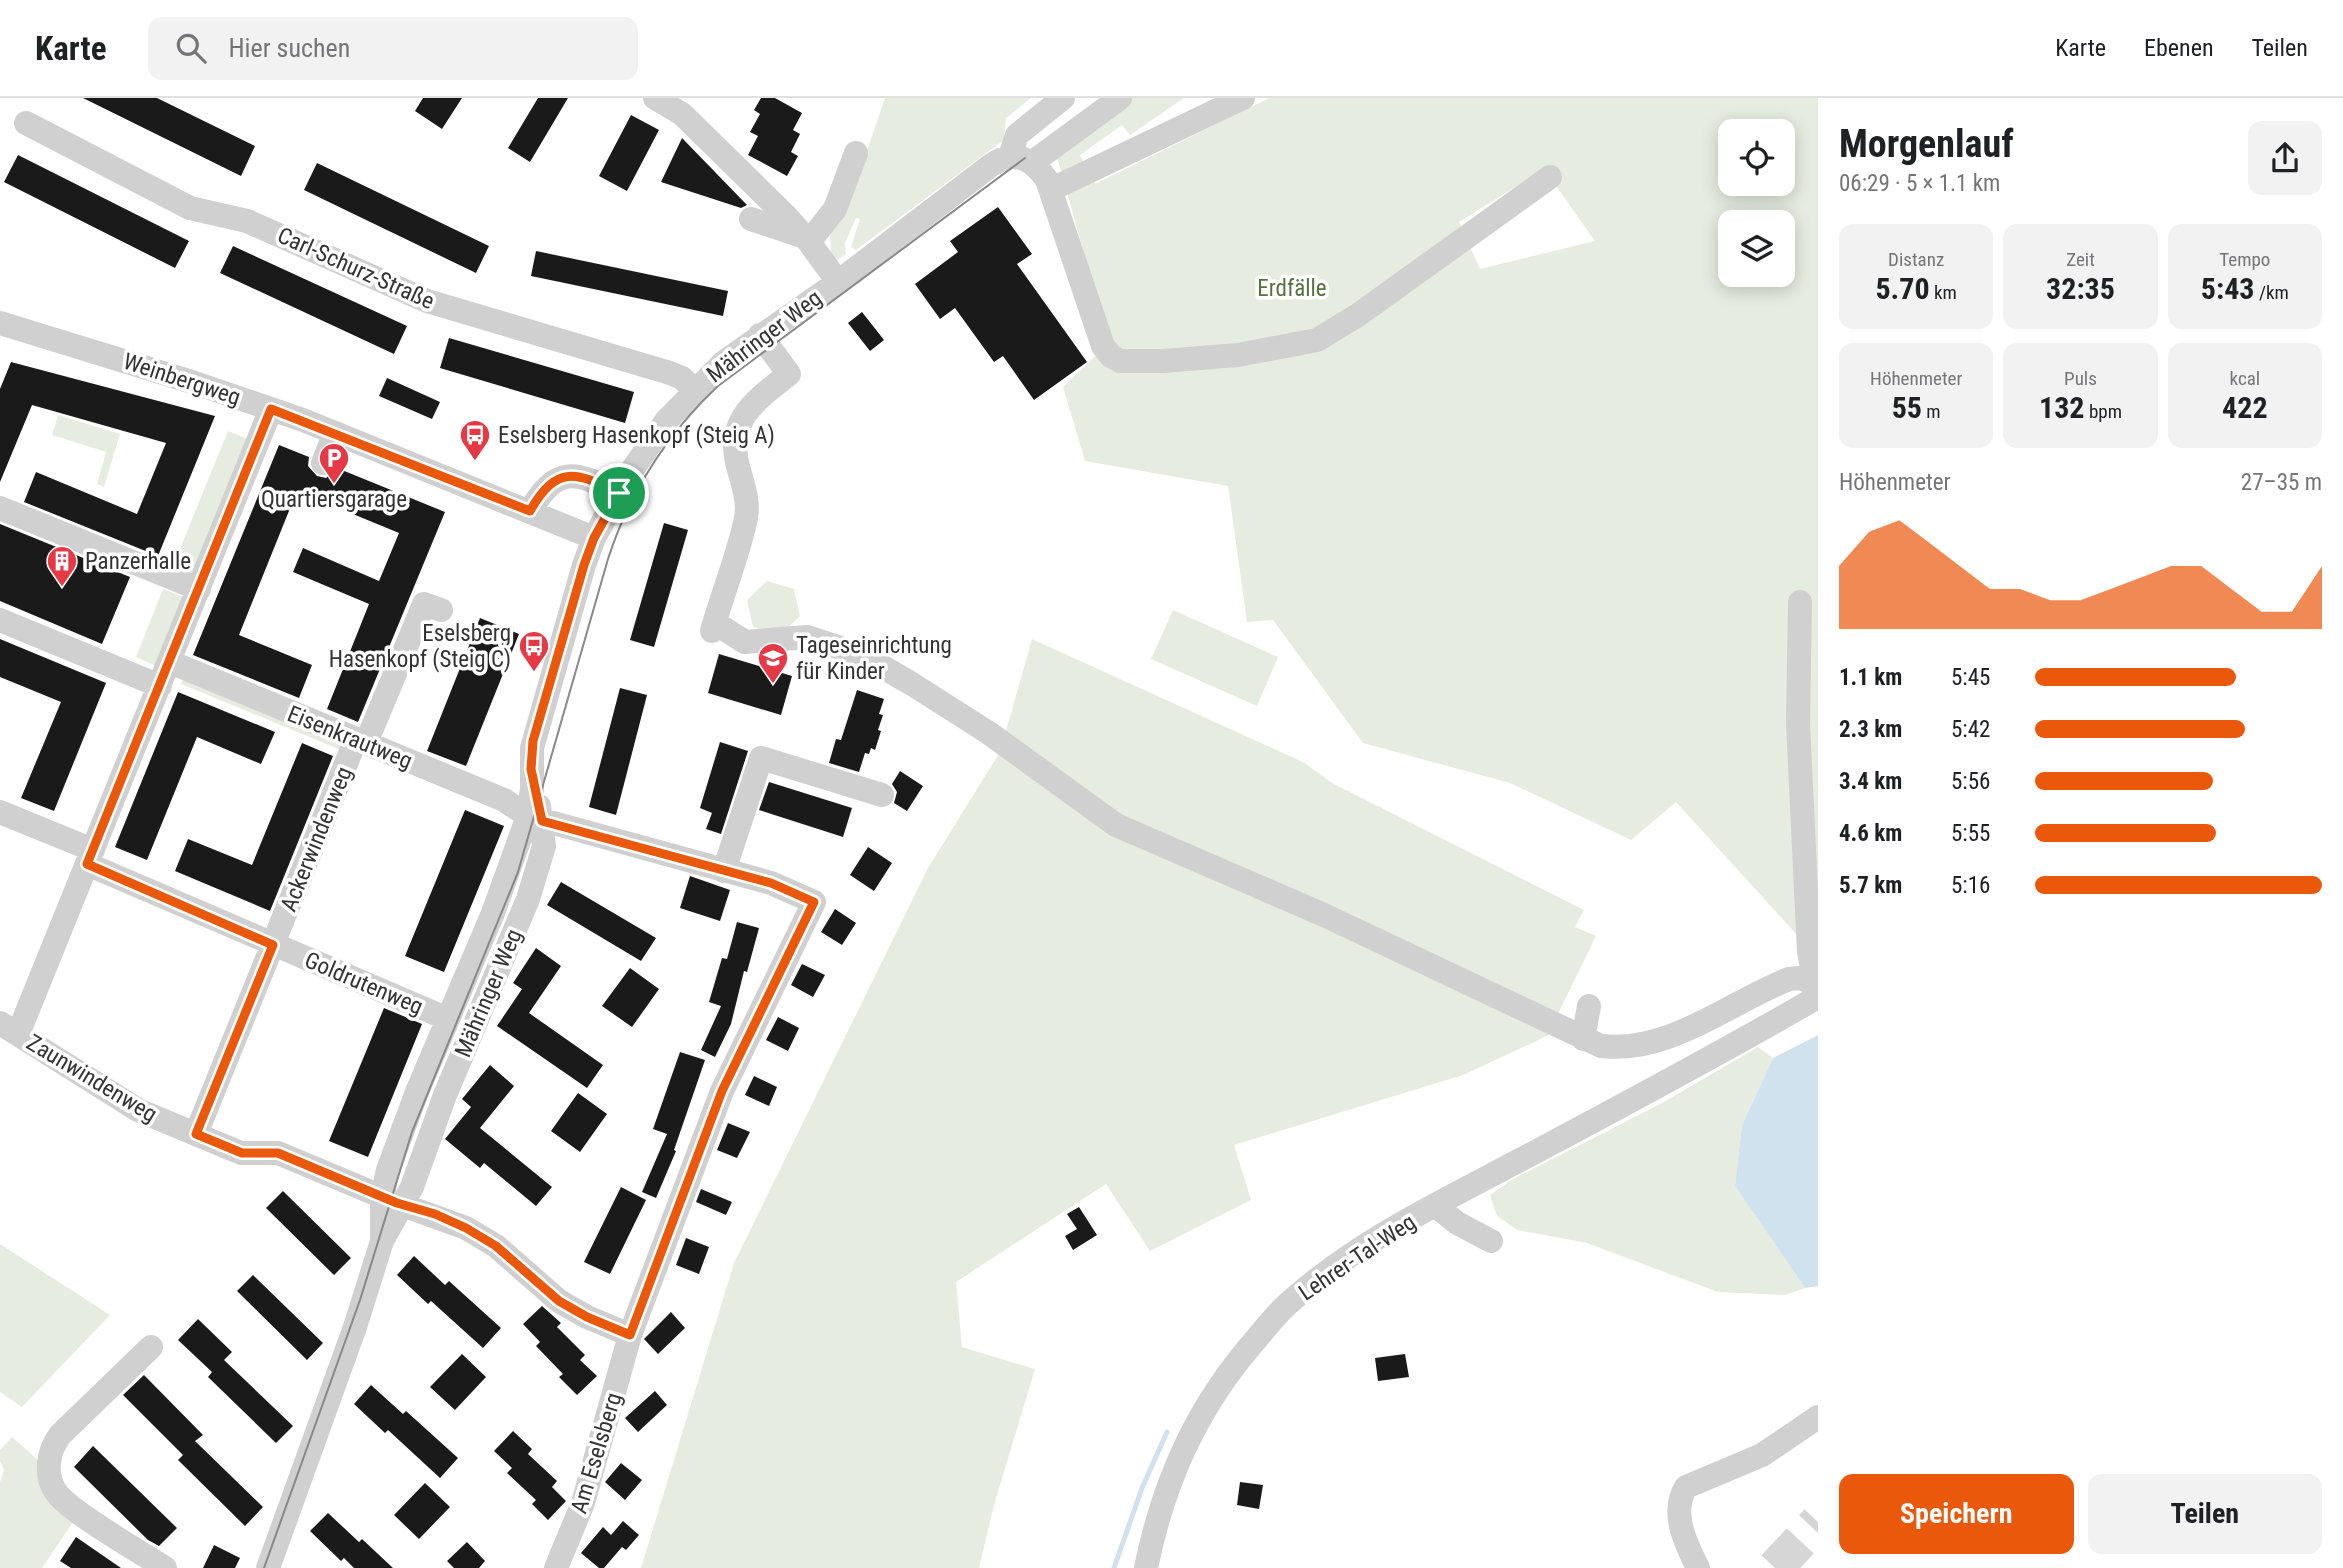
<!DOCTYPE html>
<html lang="de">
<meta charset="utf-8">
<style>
:root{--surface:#fff;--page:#f2f2f2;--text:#202124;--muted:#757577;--line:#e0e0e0;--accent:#ea580c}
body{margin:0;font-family:"Roboto Condensed",sans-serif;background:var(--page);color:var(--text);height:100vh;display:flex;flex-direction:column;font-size:26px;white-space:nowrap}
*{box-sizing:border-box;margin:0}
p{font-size:23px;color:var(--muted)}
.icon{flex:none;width:38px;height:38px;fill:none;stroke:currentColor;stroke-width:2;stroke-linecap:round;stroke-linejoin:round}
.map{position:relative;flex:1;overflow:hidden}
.drawer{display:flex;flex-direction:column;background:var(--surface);width:525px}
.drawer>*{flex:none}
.fabs{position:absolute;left:1718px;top:21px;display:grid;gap:14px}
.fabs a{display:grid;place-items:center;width:77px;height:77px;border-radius:14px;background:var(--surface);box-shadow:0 4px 18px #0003;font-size:35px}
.pin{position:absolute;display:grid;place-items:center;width:60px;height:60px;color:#fff;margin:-30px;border:4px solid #fff;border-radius:50%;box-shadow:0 2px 7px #0007}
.round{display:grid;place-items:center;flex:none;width:74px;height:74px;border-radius:14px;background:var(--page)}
.headline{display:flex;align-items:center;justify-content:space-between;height:119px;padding:0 21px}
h1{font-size:38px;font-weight:700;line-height:52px}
.metrics{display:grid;grid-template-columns:repeat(3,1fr);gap:10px;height:119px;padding:7px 21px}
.metrics div{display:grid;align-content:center;border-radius:14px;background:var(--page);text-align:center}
.metrics b{font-size:30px;font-weight:700}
.metrics small{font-size:19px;font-weight:400}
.metrics p{font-size:19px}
.chart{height:196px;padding:14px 21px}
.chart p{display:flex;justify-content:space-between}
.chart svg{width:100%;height:126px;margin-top:7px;fill:var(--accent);opacity:.7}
.action{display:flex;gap:14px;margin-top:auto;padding:14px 21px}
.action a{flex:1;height:80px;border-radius:14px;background:var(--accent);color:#fff;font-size:28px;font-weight:700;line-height:80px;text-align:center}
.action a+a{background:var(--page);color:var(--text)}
ul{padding:0 21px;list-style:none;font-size:23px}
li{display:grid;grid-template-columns:112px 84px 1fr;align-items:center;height:52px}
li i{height:18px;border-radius:9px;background:var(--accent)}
header{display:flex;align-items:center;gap:42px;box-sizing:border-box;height:98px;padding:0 35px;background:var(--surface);border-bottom:2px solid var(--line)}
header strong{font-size:33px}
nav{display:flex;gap:38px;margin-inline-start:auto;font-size:24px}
.search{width:490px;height:63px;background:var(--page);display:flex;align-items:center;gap:18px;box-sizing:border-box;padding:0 24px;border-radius:14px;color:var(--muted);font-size:26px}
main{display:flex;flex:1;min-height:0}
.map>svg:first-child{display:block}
</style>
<header>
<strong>Karte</strong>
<div class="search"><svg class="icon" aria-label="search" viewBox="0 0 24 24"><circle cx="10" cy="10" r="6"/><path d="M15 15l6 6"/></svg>Hier suchen</div>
<nav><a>Karte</a><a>Ebenen</a><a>Teilen</a></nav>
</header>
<main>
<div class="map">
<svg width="1818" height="1470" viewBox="0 0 1818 1470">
<rect width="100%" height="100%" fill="#fff"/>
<path fill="#e6ecdf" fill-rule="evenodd" d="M885,0h146l-25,20 -2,22 -148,110 -5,-3 9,-28 -4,-1 -11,25 1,11 -9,6 -6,-5 -1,-20 38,-87z
M1131,0h53l-54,37 -8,-10 -42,30 15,29 174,-86h549v860l-142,-156 -45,38 -121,-57 -147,-40 -90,-123 -26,2 -19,-136 -143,-25 -22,-74 46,-44 -53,-190zM1731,33h52v53h-52zM1544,71l51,72 -115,28 -21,-47zM1731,124h52v53h-52z
M58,317l62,19 -16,53 -7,-3 9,-32 -54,-17z
M228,333l23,9 -56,135 -22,-9z
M767,483l27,8 6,27 -20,19 -27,-8 -6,-27z
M163,491l23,9 -28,69 -22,-10z
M1173,512l105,47 -21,49 -106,-47z
M1032,541l273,124 27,20 252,127 -9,17 21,9 -49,100 -84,39 -229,70 17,55 -101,51 -44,-67 -150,98 6,65 73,22 -41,136 -15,63h-338l93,-305 194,-395 72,-116z
M187,573l160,65 -6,14 -160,-66z
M1758,949l15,11 -31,67 -7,61 70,102 -20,7 -67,-3 -131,-49 -70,-13 -20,-14 -7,-21 23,-16 149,-76z
M0,1146l110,71 -88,92 -22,-15z
M12,1339l27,24 36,58 -33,49h-42v-86l4,-12 -4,-9v-11z"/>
<path fill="#cfe2ee" d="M1818,937v251l-13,2 -70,-102 7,-61 31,-67z"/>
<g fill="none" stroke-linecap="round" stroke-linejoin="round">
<path stroke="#cfe2ee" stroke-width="5" d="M1114,1470l28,-80 25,-56"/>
</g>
<path fill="#1a1a1a" d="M83,0h74l98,48 -14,30z
M423,0h39l-20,31 -27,-18z
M538,0h30l-38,64 -22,-14z
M761,0h14l27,15 -9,17 7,4 -9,18 7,4 -11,20 -39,-21 10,-19 -8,-4 10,-18 -6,-4z
M631,17l28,15 -32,61 -28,-15z
M682,40l65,67 -6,3 -80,-26z
M18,57l171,86 -14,27 -171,-86z
M317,65l172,83 -13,27 -172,-83z
M998,109l34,47 -15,10 70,98 -53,38 -31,-44 -9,6 -39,-54 -15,11 -25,-35 43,-32 -8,-11z
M233,148l174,80 -13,28 -174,-81z
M536,153l192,40 -5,25 -192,-40z
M862,214l22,28 -14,11 -22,-28z
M449,240l185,54 -9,31 -185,-55z
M11,264l204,54 -57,140 -134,-54 12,-30 101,42 29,-71 -134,-38 -32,77v-93z
M387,280l53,24 -8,17 -53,-23z
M279,347l30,12 -1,9 9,10 9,2 11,-10 108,44 -87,210 -31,-13 42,-105 -76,-32 10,-24 76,33 20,-48 -102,-42 -58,144 73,30 -13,33 -106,-43z
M664,425l24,7 -34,117 -24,-7z
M0,426l130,53 -28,67 -102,-43z
M480,520l39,16 -53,132 -39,-15z
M0,541l106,44 -52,128 -33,-13 40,-96 -61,-25z
M719,556l73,22 -11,39 -73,-22z
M620,590l27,7 -31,120 -27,-8z
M857,592l27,9 -5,15 4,1 -5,15 3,1 -6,19 -4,-2 -2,6 -4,-1 -6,19 -30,-9 7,-24 5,1z
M178,594l97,40 -14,32 -64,-27 -50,123 -32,-13z
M720,644l28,9 -27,83 -15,-5 6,-16 -12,-5z
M302,645l31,13 -63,155 -95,-40 13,-32 64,26z
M900,673l23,15 -16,25 -13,-8 3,-11 -5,-8z
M769,684l83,26 -9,29 -84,-27z
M465,712l39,16 -60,146 -39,-16z
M868,749l24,16 -18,28 -24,-16z
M690,778l40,14 -10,31 -40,-13z
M561,784l95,56 -15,23 -94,-56z
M835,811l21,14 -14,22 -21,-13z
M737,824l22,6 -12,44 -3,-1 -13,53 -16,33 -14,-7 20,-44 -12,-4 13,-44 5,1z
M536,850l25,18 -32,47 74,52 -16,23 -90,-62 25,-37 -9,-6z
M802,866l23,11 -12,22 -22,-12z
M630,870l29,21 -27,38 -30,-21z
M384,910l38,16 -54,133 -39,-16z
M778,919l21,11 -11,23 -22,-11z
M680,954l25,8 -31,90 2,1 -20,47 -14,-6 25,-58 -14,-5z
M490,967l24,21 -34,42 72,59 -16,19 -52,-43 -4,5 -35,-29 26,-32 -9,-8z
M754,978l23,11 -8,19 -24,-11z
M578,995l29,21 -27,38 -29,-21z
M728,1025l22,9 -13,26 -20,-8z
M621,1089l25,13 -36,74 -26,-12z
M701,1091l31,13 -6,13 -30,-13z
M283,1093l68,67 -17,17 -68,-67z
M1079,1109l18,28 -24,15 -8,-14 12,-7 -10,-15z
M686,1140l23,9 -10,27 -23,-9z
M414,1158l31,29 4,-4 52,47 -18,20 -52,-47 -3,3 -31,-29z
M253,1177l70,68 -16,17 -70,-69z
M542,1208l19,17 -4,4 28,28 -5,5 17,16 -20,19 -18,-18 4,-3 -27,-28 4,-4 -17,-18z
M671,1214l14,16 -27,26 -14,-15z
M198,1221l34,33 -8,8 69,66 -17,17 -68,-66 4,-5 -34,-32z
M462,1256l24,23 -31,33 -25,-23z
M1405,1256l4,23 -31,4 -3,-23z
M144,1277l59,60 -8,6 68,66 -18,19 -67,-66 5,-5 -60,-60z
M371,1287l32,29 3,-3 52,47 -18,20 -52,-48 -3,3 -31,-29z
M655,1293l12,14 -29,27 -13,-14z
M513,1333l19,18 -4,5 29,27 -5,6 14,14 -18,19 -16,-16 4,-4 -29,-27 5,-5 -18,-17z
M93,1348l84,82 -18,18 -11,-6 -74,-73z
M621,1365l21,17 -17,20 -20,-18z
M1240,1384l23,3 -4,24 -22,-4z
M425,1385l25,24 -31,32 -25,-24z
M328,1415l31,29 3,-3 31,29h-39l-10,-10 -3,3 -31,-30z
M623,1423l16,14 -13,15 -4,-3 -18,21h-5l-18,-15 22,-26 8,8z
M76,1439l45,31h-50l-11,-7z
M467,1444l18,19 -6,7h-25l-7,-7z
M214,1447l26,13 -5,10h-32z"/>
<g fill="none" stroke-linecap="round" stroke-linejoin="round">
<path stroke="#d6d6d6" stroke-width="37" stroke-dasharray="37 18" stroke-linecap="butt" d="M1775,1470l43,-46"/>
<path stroke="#d0d0d0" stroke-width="24" d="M655,0l27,16 104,102 23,26 29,40
M26,25l164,85 57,13 180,80 243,72 12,5 12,12
M1010,58l7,-21 46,-37
M1033,64l87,-64
M1052,91l191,-91
M751,121l51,17
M809,144l26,-33 21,-56
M0,225l192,59 111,38 291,118
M323,365l12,-30
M0,410l199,81
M530,413c27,-47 46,-39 89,-18
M1800,504l-2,122 11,228 6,31
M0,522l160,66
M715,525l30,19 62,-5 55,18 50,29 77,49 127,92 208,90 277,131c68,8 127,-43 188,-67l11,-1 18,7
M712,533c10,-36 27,-78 34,-113 3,-17 -3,-33 -7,-48 -15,-49 16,-69 50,-96l-29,-39
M170,564l334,138 24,16 243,67 43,19 -92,189 -92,244 -47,168 -27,65
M366,645l58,-139 17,6
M0,714l93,38
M87,766l361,155
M724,773l37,-113 121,37
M0,925l138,87 103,43h37l119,50 69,25 30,18 63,55 28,16 43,18
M18,936l253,-625
M1583,941l6,-33
M196,1036l160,-395
M1436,1108l21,17 34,18
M382,1143v-44l6,-27 29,-78 76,-179 35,-97 4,-27v-41l52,-183 10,-27 34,-62 38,-55 58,-59 114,-80 152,-116c24,-17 42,-8 57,14l56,166 8,10 9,5h43l75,-6 79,-15 41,-25 192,-138
M151,1249l-91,88c-12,16 -16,40 -4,57 12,19 86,61 109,76
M268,1470l87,-241 27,-86 30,-54 33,-92 83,-196 16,-53 -5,-40
M1146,1470c18,-89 52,-163 112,-231 10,-12 20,-25 32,-35 72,-65 164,-106 249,-152 94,-50 187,-100 279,-153
M1698,1470c-12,-24 -28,-55 -12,-81l76,-32 56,-38"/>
<path stroke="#888" stroke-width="2" d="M264,1470l96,-268 52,-168 106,-260 90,-313c22,-68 58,-124 110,-173l307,-228"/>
</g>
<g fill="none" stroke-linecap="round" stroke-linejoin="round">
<g stroke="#fff" stroke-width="14">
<path id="route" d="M271,311l259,102c27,-47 46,-39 89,-18l-25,45 -10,27 -51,176 -2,28 11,52 229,62 43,19 -92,189 -92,244 -43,-18 -28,-16 -63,-55 -30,-18 -31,-14 -38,-11 -119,-50h-36l-46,-19 77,-189 -186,-81z"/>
</g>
<use href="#route" stroke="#ea580c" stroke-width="9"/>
</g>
<defs>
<g id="bus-pin" transform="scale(1.575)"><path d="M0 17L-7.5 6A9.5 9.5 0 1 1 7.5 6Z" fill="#e63946" stroke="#fff"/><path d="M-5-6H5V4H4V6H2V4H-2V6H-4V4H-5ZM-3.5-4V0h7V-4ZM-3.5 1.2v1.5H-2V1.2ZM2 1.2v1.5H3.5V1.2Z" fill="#fff"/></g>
<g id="parking-pin" transform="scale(1.575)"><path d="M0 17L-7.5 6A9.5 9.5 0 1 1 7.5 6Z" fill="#e63946" stroke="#fff"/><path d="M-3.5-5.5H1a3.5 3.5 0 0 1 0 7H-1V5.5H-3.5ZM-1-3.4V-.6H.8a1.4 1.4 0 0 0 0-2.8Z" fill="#fff"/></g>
<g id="building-pin" transform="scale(1.575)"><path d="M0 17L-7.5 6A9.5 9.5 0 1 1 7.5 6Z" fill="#e63946" stroke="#fff"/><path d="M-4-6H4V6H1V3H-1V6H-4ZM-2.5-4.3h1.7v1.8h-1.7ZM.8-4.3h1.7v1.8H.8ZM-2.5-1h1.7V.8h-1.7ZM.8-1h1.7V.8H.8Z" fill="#fff"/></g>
<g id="school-pin" transform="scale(1.575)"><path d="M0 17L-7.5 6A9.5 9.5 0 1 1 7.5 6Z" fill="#e63946" stroke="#fff"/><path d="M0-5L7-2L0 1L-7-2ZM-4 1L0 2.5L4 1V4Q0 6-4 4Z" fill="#fff"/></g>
</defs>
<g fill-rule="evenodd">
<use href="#bus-pin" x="475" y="337"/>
<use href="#parking-pin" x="334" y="360"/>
<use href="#building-pin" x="62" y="463"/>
<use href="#bus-pin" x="534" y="548"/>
<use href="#school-pin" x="773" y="560"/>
</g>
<g text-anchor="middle" stroke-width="7" stroke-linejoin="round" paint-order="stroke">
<g font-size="23" fill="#333" stroke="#fff">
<text transform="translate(356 170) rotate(24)" y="8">Carl-Schurz-Straße</text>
<text transform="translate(764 238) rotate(-37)" y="8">Mähringer Weg</text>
<text transform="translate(182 281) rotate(18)" y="8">Weinbergweg</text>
<text transform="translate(350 639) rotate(22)" y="8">Eisenkrautweg</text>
<text transform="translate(316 741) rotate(-68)" y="8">Ackerwindenweg</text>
<text transform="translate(364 885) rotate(23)" y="8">Goldrutenweg</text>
<text transform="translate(488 895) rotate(-67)" y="8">Mähringer Weg</text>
<text transform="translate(92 980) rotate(31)" y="8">Zaunwindenweg</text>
<text transform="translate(1357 1159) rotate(-34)" y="8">Lehrer-Tal-Weg</text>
<text transform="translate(596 1355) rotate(-73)" y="8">Am Eselsberg</text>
</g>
<g font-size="23" fill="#56703f" stroke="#fff">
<text x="1292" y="198">Erdfälle</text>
</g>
<g font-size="23" fill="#333" stroke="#fff" text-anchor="start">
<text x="498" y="345">Eselsberg Hasenkopf (Steig A)</text>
<text x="334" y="409" text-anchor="middle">Quartiersgarage</text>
<text x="85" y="471">Panzerhalle</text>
<text x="511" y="543" text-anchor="end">Eselsberg<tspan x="511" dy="26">Hasenkopf (Steig C)</tspan></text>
<text x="796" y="555">Tageseinrichtung<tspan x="796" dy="26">für Kinder</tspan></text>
</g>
</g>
</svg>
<div class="fabs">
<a><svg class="icon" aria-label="locate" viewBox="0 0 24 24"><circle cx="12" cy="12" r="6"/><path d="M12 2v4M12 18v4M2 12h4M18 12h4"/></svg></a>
<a><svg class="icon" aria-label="layers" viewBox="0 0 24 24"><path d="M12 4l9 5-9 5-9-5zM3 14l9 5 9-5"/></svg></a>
</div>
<div class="pin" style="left:619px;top:395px;background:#1e9e55"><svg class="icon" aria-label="arrive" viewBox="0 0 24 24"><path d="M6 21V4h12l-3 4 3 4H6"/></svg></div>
</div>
<section class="drawer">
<div class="headline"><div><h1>Morgenlauf</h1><p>06:29 · 5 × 1.1 km</p></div><a class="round"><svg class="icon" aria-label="share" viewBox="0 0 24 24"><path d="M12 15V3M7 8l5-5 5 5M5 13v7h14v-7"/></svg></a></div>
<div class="metrics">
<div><p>Distanz</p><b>5.70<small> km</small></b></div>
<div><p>Zeit</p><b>32:35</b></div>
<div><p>Tempo</p><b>5:43<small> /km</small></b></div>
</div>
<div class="metrics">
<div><p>Höhenmeter</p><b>55<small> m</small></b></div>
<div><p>Puls</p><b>132<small> bpm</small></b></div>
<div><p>kcal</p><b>422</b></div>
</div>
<div class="chart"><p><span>Höhenmeter</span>27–35 m</p>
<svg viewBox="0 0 160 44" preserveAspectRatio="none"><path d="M0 44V22L10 10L20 6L30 14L40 22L50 30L60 30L70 34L80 34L90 30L100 26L110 22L120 22L130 30L140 38L150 38L160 22V44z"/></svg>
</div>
<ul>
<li><b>1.1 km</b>5:45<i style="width:70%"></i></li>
<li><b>2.3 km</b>5:42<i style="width:73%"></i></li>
<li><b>3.4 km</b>5:56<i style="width:62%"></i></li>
<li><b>4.6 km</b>5:55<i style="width:63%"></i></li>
<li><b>5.7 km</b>5:16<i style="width:100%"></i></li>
</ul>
<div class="action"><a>Speichern</a><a>Teilen</a></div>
</section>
</main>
